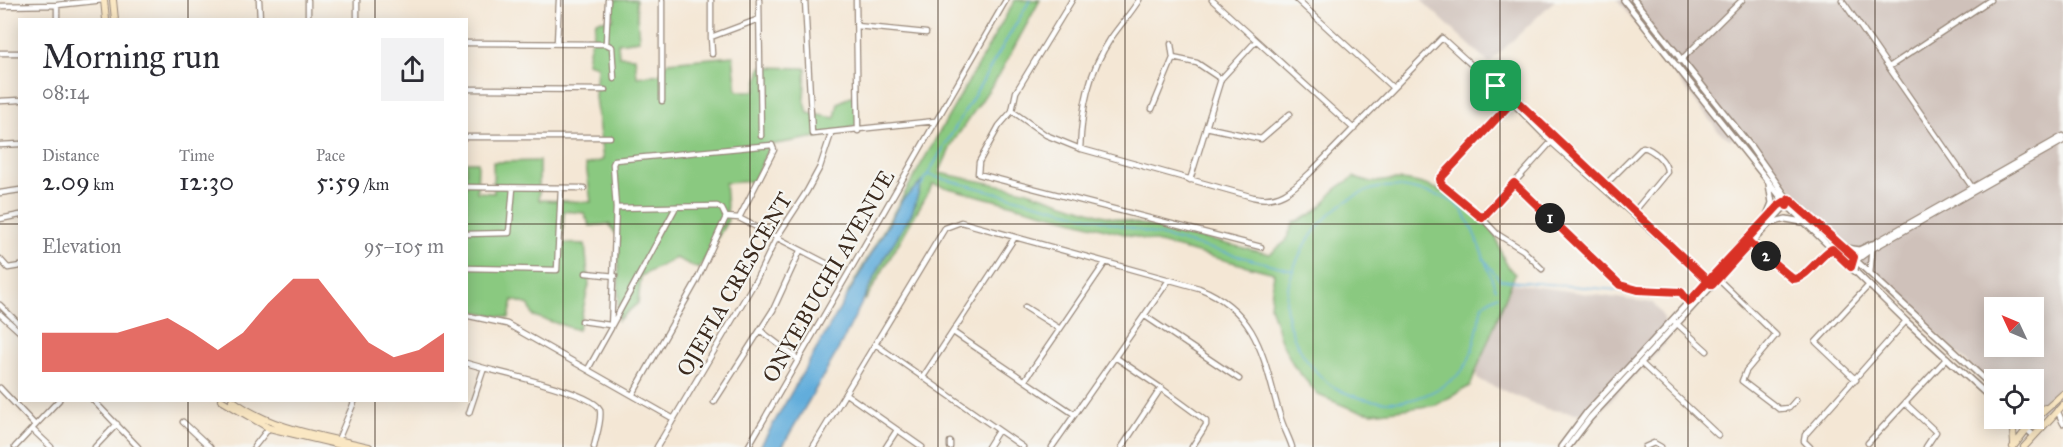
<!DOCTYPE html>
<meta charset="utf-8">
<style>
:root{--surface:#fff;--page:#f2f2f3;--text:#2b2b33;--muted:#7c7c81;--accent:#d93025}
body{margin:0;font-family:"IM FELL Great Primer",serif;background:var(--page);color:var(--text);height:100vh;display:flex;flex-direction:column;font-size:22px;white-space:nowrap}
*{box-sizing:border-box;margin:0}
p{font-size:20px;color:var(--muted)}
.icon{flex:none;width:33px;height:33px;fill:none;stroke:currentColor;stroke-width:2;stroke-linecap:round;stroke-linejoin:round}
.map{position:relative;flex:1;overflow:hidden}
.panel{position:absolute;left:18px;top:18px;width:450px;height:384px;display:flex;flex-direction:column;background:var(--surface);border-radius:0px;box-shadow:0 3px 15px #0003}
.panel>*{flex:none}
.needle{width:39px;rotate:314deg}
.fabs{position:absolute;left:1984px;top:297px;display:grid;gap:12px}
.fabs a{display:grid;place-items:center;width:60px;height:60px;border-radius:0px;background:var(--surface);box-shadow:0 3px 15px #0003;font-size:30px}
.pin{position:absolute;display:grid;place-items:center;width:51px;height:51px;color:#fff;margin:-26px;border-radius:12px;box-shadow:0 3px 9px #0006}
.km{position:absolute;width:30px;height:30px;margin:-15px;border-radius:50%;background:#222;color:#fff;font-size:16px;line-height:30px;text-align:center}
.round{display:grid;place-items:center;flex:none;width:63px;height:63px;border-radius:0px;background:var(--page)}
.overview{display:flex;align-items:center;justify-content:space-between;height:102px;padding:0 24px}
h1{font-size:33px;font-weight:600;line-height:45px}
.figures{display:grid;grid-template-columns:repeat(3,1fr);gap:9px;height:102px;padding:6px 24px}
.figures div{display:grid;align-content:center}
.figures b{font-size:26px;font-weight:600}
.figures small{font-size:16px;font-weight:400}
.figures p{font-size:16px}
.chart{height:168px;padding:12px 24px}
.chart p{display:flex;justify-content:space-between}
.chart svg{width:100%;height:108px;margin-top:6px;fill:var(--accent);opacity:.7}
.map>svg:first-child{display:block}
</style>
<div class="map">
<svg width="2063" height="447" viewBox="0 0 2063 447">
<rect width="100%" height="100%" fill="#f6f6f2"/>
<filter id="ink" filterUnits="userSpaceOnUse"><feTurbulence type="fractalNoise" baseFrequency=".0167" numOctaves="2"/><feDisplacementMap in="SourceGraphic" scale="12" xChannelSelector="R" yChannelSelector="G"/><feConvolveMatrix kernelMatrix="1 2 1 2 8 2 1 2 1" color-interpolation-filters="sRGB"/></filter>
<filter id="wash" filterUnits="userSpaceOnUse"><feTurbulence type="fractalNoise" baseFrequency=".008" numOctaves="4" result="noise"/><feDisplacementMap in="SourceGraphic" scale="24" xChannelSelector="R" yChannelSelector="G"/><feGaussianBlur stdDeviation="1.35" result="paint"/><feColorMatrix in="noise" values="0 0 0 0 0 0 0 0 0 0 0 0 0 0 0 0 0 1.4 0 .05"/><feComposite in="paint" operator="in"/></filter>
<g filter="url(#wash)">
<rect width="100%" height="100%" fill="#f4e7d5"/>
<path fill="#cfc1ba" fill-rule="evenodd" d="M1421,0h134l-66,63z
M1617,0h446v396l-22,16h-7v-32h-39v9l-181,-173 -67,-82 -17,5 -11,-7zM1995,308h39v38h-39z
M1511,283l142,20 11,15 2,24 -70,74 -50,-7 -69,-30v-5l-7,-4 21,-77z"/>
<path fill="#8ac980" stroke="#627a4f" stroke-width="1.5" d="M613,0h23l3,40 -21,3 1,13 16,1 2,20 23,-3 8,-12 65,-6 4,35h19l5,-24 45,1 -2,30 4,15 27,5 3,-15 17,-9 4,31 -30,10 -59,10 -16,36 -29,2 3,37 -29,49 -23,-11 -35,18 -3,27 -20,17 1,-81 -10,-15 -19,2 -6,-13 -20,-2 -2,32 23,1 4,41 -11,45 -45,-14 -4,-11 -16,-5 -4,18 -42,-8 -1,-148h12l-1,30 17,1 -1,-31 46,-1v39l52,2 -5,-37 17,-5 -8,-63 2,-31 -10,-3c1,-15 7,-27 9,-42l17,-2z
M1015,0h25l-41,75 -46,67 -14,31 85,17 77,25 169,39 15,-12 9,-20c17,-5 28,-14 37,-28 5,-7 16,-12 23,-17 20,10 24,2 44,3 24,0 71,20 87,38 15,16 13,42 30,56l-45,112 -34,19 -64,8 -20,-4 -34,-14 -24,-29 -13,-25 -11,-35 4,-33 -341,-89 -68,117 3,-12 18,-34 -18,7 -21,32z"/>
<path fill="#62addb" stroke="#4e6c7c" stroke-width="1.5" d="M922,182l-10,31 -26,42 -50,99 -54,93h-22l143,-248z"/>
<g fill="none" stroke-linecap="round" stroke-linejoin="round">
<path stroke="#62addb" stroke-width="1.5" d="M928,175l364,95
M921,186l109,-186
M1483,258l17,22 118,10 23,5h34
M1496,289c-9,-21 -22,-62 -34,-79 -9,-13 -36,-18 -50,-21 -61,-16 -116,48 -125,104 -6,34 20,76 47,94 22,13 50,18 75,13 17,-3 48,-19 57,-35 9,-14 12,-44 17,-61l15,-9"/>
</g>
</g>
<g filter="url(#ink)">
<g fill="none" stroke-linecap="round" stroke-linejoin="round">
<g stroke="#98887a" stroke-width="7">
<path id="minor" d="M259,0l1,20
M759,0l2,136
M805,0l7,134 123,-13
M856,0l2,131
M1072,0l-56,92 -4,19 -13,15 -20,36 -1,12 283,73
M1212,0l142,129
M1297,0l96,88
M1842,0l130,187
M57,5v15
M0,6l57,-1 47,-5
M308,20v-20
M357,20v-20
M857,26l69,7
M711,37v-37
M466,43l140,1
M557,43l2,-43
M606,44l2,-44
M606,44l6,3 2,32
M0,53h20
M712,54l-1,-17 48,-18
M1173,58l24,5 24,16
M1680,61l62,-61
M1889,67l101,-67
M1496,86l55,56 159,141
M466,89l139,1
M0,101l20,-1
M662,101v-101
M1152,109l21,-51 -2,-14
M1012,111l34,24 32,13 175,49c25,6 39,-7 57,-24l132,-135 45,41 18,11 122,113 6,10
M1206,127l55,12 29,-25
M466,137h144
M0,145l20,-1
M1080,149c2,-42 8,-76 31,-111 9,-13 20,-25 28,-38
M1190,180l31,-101 35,-38
M1514,183l106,101 18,6 43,2 8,10
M1606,184l37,-37c9,2 24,14 24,25l-34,41
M466,187l118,1
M0,193l20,-3
M616,208l101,-2 5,3 4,8 13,1 87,45
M1482,218l-41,-34 -1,-5 73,-78
M0,219l20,-4
M466,234l43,-1 4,-45
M1750,243l40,34 6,2 35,-30
M0,259l8,9 12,-2
M1851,267l3,-10 22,-15 187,-106
M466,268l91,2 4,-82
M1542,269l-19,-19 -26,-16 -15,-16 71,-78
M1855,271l2,-11 15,-11 191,-108
M586,273l29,3
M1718,279l58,56 -30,36 -4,10 37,28 10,-1 7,-8
M0,305l20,20
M1025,307l35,22 45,-66
M0,314l20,18
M469,316l38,8 167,95
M1145,316l94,63
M582,321l28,4
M1675,322l32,29
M612,325l64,-118
M761,331l38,29
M953,332l121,82
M875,344l148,103
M1115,357l46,31 -39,59
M466,363l18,5 -15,45
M1641,363l77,72
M484,368c18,5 113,26 116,42 2,11 -4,26 -6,37
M588,369l23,-41 5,-120 -3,-44 2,-4 157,-15 2,5 -35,68
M923,377l92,-140
M1025,380l35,-51
M1856,380l-40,-38 53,-57
M0,388l35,37
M1161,388l45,33v4l-14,22
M633,394l63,-112 30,-65
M846,394l76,53
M93,400l45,47
M714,402l59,-92 27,-59
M1905,403l31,29 -10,15
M2057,410l6,13
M183,422l27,25
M32,429l19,18
M338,440l17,-40
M1868,443l79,-85
M15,447l44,-47
M95,447l22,-23
M254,447l15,-19
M657,447l99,-167 21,-43 30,-46 13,-24 11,-33
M748,447l258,-447
M813,447l132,-219 16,-6 238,66c61,24 65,74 81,128 3,11 9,21 12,31
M886,447l11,-17
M950,447v-5
M988,447l10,-16
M1052,447l117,-167
M1645,447l9,-4 7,4
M1810,447l-6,-6 1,-6 101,-114"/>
</g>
<g stroke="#98887a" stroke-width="8">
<path id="tertiary" d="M1624,0l163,205 119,116 89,81
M1634,0l117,147 34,48 210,194
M1768,213l4,-10 -3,-19
M1771,223l15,-4 16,3
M1845,248l14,2 13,-6
M1870,272l2,-23
M2014,418l19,17
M2030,418l11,9
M1561,447l27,-36 196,-212
M1568,447l22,-29 197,-214"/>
</g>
<g stroke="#98887a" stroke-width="8">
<path id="secondary" d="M104,0l2,20
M113,0l2,20
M221,400l48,28 80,19
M232,400c40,30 91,36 137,47
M2034,411l11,-3
M2012,418l2,26
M2013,447l20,-26 30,-27
M2024,447l39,-42"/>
</g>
<use href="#minor" stroke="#fff" stroke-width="4.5"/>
<use href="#tertiary" stroke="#fff" stroke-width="5"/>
<use href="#secondary" stroke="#fae7c3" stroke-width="6"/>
</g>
</g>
<g fill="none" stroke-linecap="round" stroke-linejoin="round" filter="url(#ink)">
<g stroke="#fff" stroke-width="12">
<path id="route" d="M1496,86l15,17 -71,76 1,5 41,34 32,-35 106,102 18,5 43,2 8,10 19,-21 4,4 38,-42 43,36c14,-1 26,-23 39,-30l19,18 3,-10 -65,-58 -2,7 -3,-4 -6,4 -70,75 -203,-191 -9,-4"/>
</g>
<use href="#route" stroke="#d93025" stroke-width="8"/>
</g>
<path fill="none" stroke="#3b2a1e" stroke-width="1.5" stroke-opacity="0.55" d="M188,0v20M375,0v20M563,0v447M750,0v447M938,0v447M1125,0v447M1313,0v447M1500,0v447M1688,0v447M1875,0v447M0,224h20M466,224h1597M188,400v47M375,400v47"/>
<g text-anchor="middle" stroke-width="4.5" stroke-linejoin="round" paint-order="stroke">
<g font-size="22" fill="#3b2a1e" stroke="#f6f6f2">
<text transform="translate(828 276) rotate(-60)" y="8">ONYEBUCHI AVENUE</text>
<text transform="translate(734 284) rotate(-60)" y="8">OJEFIA CRESCENT</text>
</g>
</g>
</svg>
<div class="fabs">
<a><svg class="needle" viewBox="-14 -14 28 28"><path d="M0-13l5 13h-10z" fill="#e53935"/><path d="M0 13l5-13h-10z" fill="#7c7c81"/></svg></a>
<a><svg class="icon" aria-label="locate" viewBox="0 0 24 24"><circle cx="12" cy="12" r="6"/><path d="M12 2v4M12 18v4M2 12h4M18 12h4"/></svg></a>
</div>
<div class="pin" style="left:1496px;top:86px;background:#1e9e55"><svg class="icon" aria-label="arrive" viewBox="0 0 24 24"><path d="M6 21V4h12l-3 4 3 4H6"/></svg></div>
<b class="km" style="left:1550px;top:218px">1</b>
<b class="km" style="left:1766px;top:256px">2</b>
<section class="panel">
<div class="overview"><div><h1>Morning run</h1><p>08:14</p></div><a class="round"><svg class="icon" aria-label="share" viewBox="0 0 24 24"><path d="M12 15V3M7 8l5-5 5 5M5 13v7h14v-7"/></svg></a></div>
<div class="figures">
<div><p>Distance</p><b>2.09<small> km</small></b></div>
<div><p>Time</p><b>12:30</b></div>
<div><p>Pace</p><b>5:59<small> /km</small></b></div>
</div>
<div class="chart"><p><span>Elevation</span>95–105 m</p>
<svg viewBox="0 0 160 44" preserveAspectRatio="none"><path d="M0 44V28L10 28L20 28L30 28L40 25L50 22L60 28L70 35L80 28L90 16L100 6L110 6L120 19L130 32L140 38L150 35L160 28V44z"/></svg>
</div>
</section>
</div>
